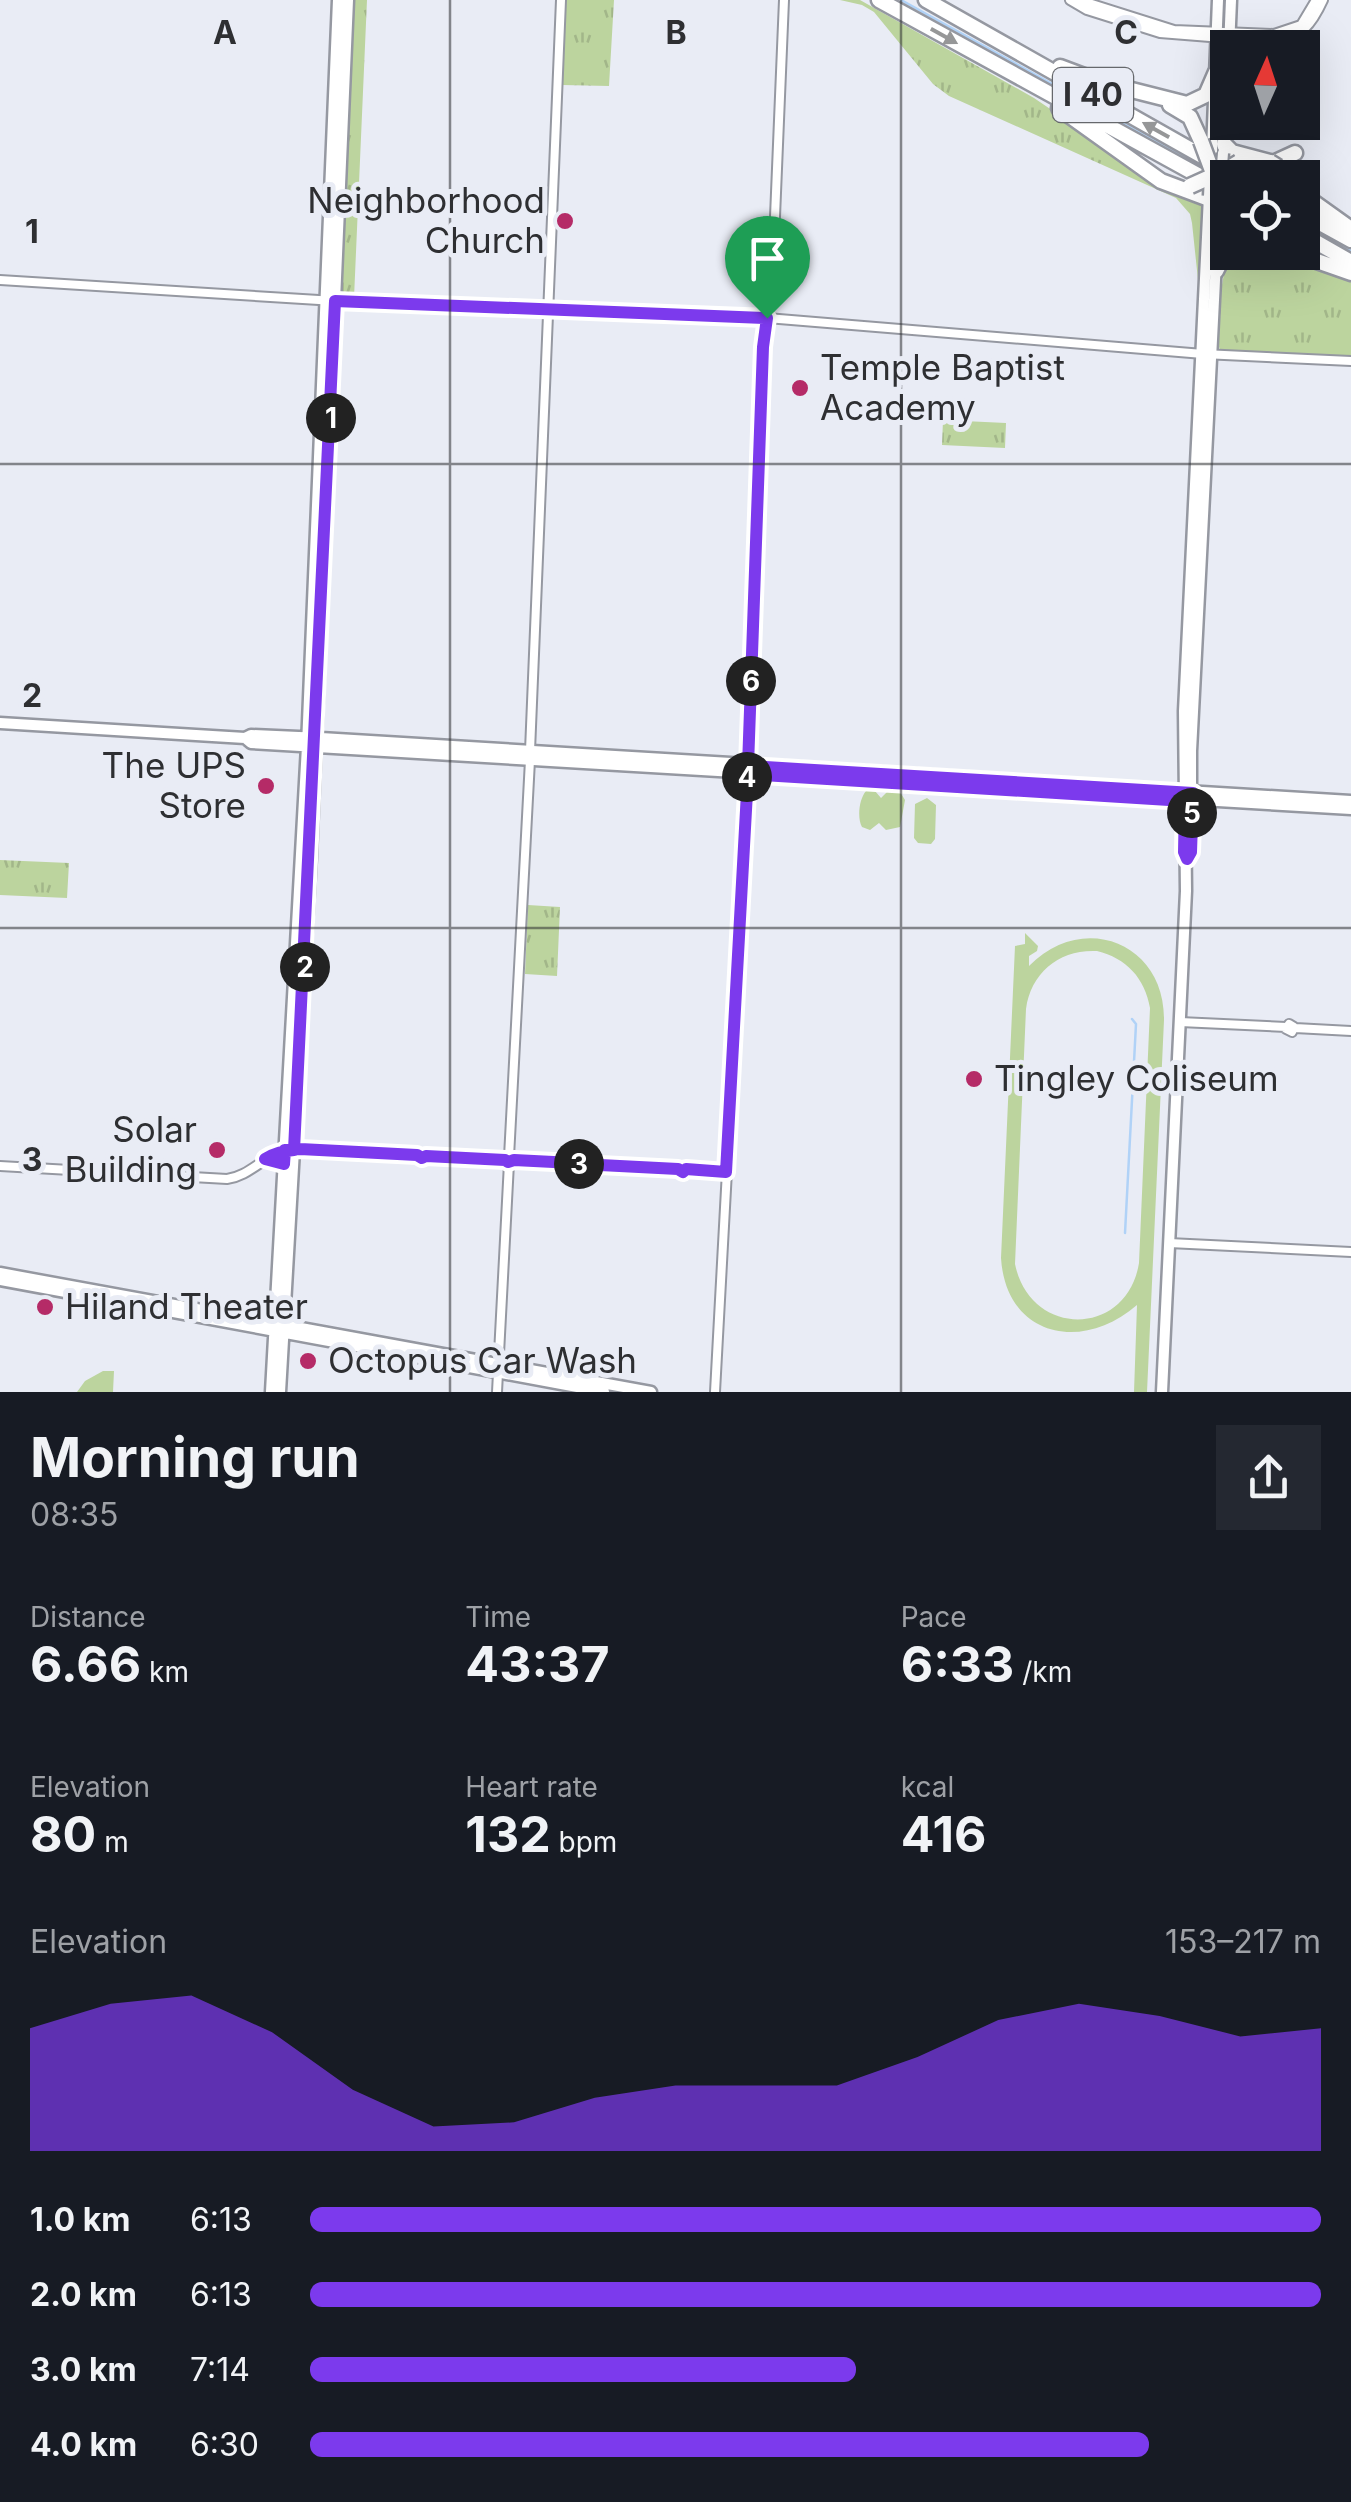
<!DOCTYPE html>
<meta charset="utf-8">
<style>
:root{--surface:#171b24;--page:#242831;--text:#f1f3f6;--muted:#9ea1a6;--accent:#7c3aed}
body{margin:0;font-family:Inter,sans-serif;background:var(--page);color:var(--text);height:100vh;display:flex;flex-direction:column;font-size:38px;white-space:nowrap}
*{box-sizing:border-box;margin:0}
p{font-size:32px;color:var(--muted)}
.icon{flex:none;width:55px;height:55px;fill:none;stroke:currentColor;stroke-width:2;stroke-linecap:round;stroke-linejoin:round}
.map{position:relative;height:1392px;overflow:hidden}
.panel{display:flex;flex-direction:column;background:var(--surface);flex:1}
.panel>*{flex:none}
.needle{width:65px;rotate:3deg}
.buttons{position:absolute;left:1210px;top:30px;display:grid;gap:20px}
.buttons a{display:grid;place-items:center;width:110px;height:110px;border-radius:0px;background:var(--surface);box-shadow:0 10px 40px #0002;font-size:50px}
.pin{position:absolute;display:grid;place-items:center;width:85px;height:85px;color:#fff;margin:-102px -42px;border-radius:50% 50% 50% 0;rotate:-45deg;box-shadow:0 0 10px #0007}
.pin .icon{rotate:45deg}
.km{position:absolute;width:50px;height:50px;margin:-25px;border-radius:50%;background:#222;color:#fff;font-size:28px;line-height:50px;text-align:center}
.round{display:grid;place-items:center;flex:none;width:105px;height:105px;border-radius:0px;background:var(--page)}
.headline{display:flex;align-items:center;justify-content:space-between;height:170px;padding:0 30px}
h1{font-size:55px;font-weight:700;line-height:75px}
.metrics{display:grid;grid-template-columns:repeat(3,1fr);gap:15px;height:170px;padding:10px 30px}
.metrics div{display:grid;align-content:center}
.metrics b{font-size:50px;font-weight:700}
.metrics small{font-size:28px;font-weight:400}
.metrics p{font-size:28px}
.chart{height:280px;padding:20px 30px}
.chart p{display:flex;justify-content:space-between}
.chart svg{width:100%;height:180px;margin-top:10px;fill:var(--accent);opacity:.7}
ul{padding:0 30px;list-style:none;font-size:32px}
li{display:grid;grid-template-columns:160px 120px 1fr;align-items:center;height:75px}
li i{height:25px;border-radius:12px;background:var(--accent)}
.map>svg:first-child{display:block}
</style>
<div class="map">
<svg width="1351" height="1392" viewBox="0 0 1351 1392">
<defs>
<pattern id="park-tufts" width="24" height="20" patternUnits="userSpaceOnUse" patternTransform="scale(2.5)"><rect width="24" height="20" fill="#bcd49e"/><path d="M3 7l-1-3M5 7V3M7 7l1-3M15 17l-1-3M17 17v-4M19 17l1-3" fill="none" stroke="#a2b689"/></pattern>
</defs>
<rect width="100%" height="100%" fill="#e9ecf5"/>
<path fill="#bcd49e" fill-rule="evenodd" d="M866,791h9l6,7 6,-6h13l5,8 -5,27 -14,3 -7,-7 -9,7 -8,-3c-5,-9 -3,-28 4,-36z
M927,798l9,7 -1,34 -4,5 -13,-1 -4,-5 1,-34z
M1025,933l13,13 -1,5 -8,5v10c53,-55 136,-24 135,54l-17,372h-13l3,-87c-55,48 -131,32 -136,-47l14,-312 10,-2zM1097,951c29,7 48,27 53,57l-11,255c-12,75 -109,75 -124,1l11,-255c5,-37 34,-60 71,-58z
M103,1371h11l-1,21h-36l8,-11z"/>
<path fill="url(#park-tufts)" d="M351,0h16l-13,298 -15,-4z
M564,0h50l-5,86 -47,-1z
M840,0h20l174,98 71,48 97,52 -1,110 -9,-85 -2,-9 -14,-16 -227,-102 -16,-12 -59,-72 -12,-7z
M1229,253h50l72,27v77l-131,-7c-7,-18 3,-78 9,-97z
M943,420l63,3 -1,25 -63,-3z
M0,860l69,3 -2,35 -67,-3z
M528,905l32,2 -3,69 -32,-2z"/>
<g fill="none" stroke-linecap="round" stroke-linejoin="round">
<path stroke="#b0d2f7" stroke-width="2.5" d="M901,0l304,169
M1302,224l49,27
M1125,1233l11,-209 -4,-5"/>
<g stroke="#9598a1" stroke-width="12">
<path id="minor" d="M1070,0l17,10 73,23 113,9c28,-3 39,-18 50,-42
M1079,0l95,30 100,4 27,-9 15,-25
M0,280l335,21 432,17 436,36 148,7
M530,751l31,-751
M1180,1022l106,5
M1289,1024l5,3 -2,5 -6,-3z
M1295,1028l56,3
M425,1156l81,4
M509,1157l21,-397
M512,1160l81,4
M599,1165l81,4
M0,1166l227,13c23,-3 36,-23 58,-28l134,4
M686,1169l41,2
M1169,1243l182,9
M497,1392l12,-229
M715,1392l34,-627 14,-418 9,-58 12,-289"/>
</g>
<g stroke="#9598a1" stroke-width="15">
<path id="major" d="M1229,48l2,-48
M1223,147l5,-54
M1212,151l6,-151
M0,723l245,15 6,-3 70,3 1030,63
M245,738l6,5 1100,66
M1187,859l4,-8v-100l28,-549
M265,1159l19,4
M0,1273l651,119
M0,1280l604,112
M271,1392l36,-646 31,-746
M280,1392l31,-536 37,-856
M1162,1392l24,-501 -2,-180 25,-515"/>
</g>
<g stroke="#9598a1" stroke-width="19">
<path id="highway" d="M879,0l335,184
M926,0l315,178
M1060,67l40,15 87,22 19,-9 10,-23
M1170,105l20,12 11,24
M1059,108l102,73 48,18
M1224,144l8,8 38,10
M1230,165l28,5 37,-17
M1302,194l49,35
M1302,213l49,27
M1302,234l49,28
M1291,252l60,21
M1216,271l12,-24"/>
</g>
<use href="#minor" stroke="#fff" stroke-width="8"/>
<use href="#major" stroke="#fff" stroke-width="10"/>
<use href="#highway" stroke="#fff" stroke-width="14"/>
<g stroke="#9598a1" stroke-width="15" stroke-linecap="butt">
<path id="major-bridge" d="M1209,196l1,-19
M1219,202l4,-49"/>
</g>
<g stroke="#9598a1" stroke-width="19" stroke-linecap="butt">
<path id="highway-bridge" d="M1201,141l10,27
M1270,162l8,5
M1218,175l21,-13
M1221,182l7,19
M1190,186l20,-9"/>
</g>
<use href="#major-bridge" stroke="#fff" stroke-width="10"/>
<use href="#highway-bridge" stroke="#fff" stroke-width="14"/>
</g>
<defs><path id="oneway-solid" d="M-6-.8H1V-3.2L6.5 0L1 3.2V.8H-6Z" transform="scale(2.5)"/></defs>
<g fill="#969798">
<use href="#oneway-solid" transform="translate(944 36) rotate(29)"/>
<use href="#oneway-solid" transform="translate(1156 130) rotate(-151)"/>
</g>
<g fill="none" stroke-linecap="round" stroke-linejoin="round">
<g stroke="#fff" stroke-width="20">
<path id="route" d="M767,318l-432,-17 -41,849c-11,1 -20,3 -29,9l19,5 1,-14 15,-1 117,6 5,3 4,-2 79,4 3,2 6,-2 79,4 3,4 4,-3 78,4 5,3 3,-3 40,3 22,-398 437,27 -1,51 3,7 4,-7 2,-59 -445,-27 15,-419 4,-29"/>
</g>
<use href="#route" stroke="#7c3aed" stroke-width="12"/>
</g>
<path fill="none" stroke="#2e2f32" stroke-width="2.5" stroke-opacity="0.55" d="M450,0v1392M901,0v1392M0,464h1351M0,928h1351"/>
<g fill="#b52b67" stroke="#e9ecf5" stroke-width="4">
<circle cx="565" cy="221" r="10"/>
<circle cx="800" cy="388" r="10"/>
<circle cx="266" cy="786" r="10"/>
<circle cx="974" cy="1079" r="10"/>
<circle cx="217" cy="1150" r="10"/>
<circle cx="45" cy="1307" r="10"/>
<circle cx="308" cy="1361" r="10"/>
</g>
<g text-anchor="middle" stroke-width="10" stroke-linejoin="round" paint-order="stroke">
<rect fill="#e9ecf5" stroke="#66686c" stroke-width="2.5" x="1053" y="68" width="80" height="54" rx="8"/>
<g font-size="32" font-weight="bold" fill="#2e2f32">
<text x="1093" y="106">I 40</text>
</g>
<g font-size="35" fill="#2e2f32" stroke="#e9ecf5" text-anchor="start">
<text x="545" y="213" text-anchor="end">Neighborhood<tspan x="545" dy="40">Church</tspan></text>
<text x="820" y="380">Temple Baptist<tspan x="820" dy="40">Academy</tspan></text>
<text x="246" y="778" text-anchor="end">The UPS<tspan x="246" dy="40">Store</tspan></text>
<text x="994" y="1091">Tingley Coliseum</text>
<text x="197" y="1142" text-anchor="end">Solar<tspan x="197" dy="40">Building</tspan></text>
<text x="65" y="1319">Hiland Theater</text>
<text x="328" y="1373">Octopus Car Wash</text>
</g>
</g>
<g font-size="32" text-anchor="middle" font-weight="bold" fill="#2e2f32" stroke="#e9ecf5" stroke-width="10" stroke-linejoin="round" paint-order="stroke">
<text x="225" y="44">A</text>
<text x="676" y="44">B</text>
<text x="1126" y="44">C</text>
<text x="32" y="243">1</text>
<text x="32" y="707">2</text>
<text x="32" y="1171">3</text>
</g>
</svg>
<div class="buttons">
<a><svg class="needle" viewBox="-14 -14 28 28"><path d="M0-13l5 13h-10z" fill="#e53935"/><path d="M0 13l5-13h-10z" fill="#9ea1a6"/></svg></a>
<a><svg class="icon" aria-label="locate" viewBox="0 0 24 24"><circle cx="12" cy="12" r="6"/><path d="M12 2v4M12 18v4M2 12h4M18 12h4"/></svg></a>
</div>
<div class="pin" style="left:767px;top:318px;background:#1e9e55"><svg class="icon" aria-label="arrive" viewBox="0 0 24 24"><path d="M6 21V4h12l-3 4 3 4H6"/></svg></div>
<b class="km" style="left:331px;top:418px">1</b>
<b class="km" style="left:305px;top:967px">2</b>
<b class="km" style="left:579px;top:1164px">3</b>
<b class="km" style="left:747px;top:777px">4</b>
<b class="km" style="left:1192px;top:813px">5</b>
<b class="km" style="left:751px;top:681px">6</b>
</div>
<section class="panel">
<div class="headline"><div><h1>Morning run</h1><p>08:35</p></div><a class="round"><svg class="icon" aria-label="share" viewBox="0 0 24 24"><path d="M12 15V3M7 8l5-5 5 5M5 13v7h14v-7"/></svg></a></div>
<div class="metrics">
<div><p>Distance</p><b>6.66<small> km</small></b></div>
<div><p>Time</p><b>43:37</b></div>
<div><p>Pace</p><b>6:33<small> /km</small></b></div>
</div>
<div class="metrics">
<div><p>Elevation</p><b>80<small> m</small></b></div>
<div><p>Heart rate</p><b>132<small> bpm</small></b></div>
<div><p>kcal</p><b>416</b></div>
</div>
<div class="chart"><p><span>Elevation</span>153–217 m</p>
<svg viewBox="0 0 160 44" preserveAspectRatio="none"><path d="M0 44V14L10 8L20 6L30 15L40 29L50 38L60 37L70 31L80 28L90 28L100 28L110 21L120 12L130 8L140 11L150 16L160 14V44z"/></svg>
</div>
<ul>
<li><b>1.0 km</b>6:13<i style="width:100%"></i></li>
<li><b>2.0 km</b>6:13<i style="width:100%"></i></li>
<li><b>3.0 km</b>7:14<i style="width:54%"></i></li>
<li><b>4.0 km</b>6:30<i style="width:83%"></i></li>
</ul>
</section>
